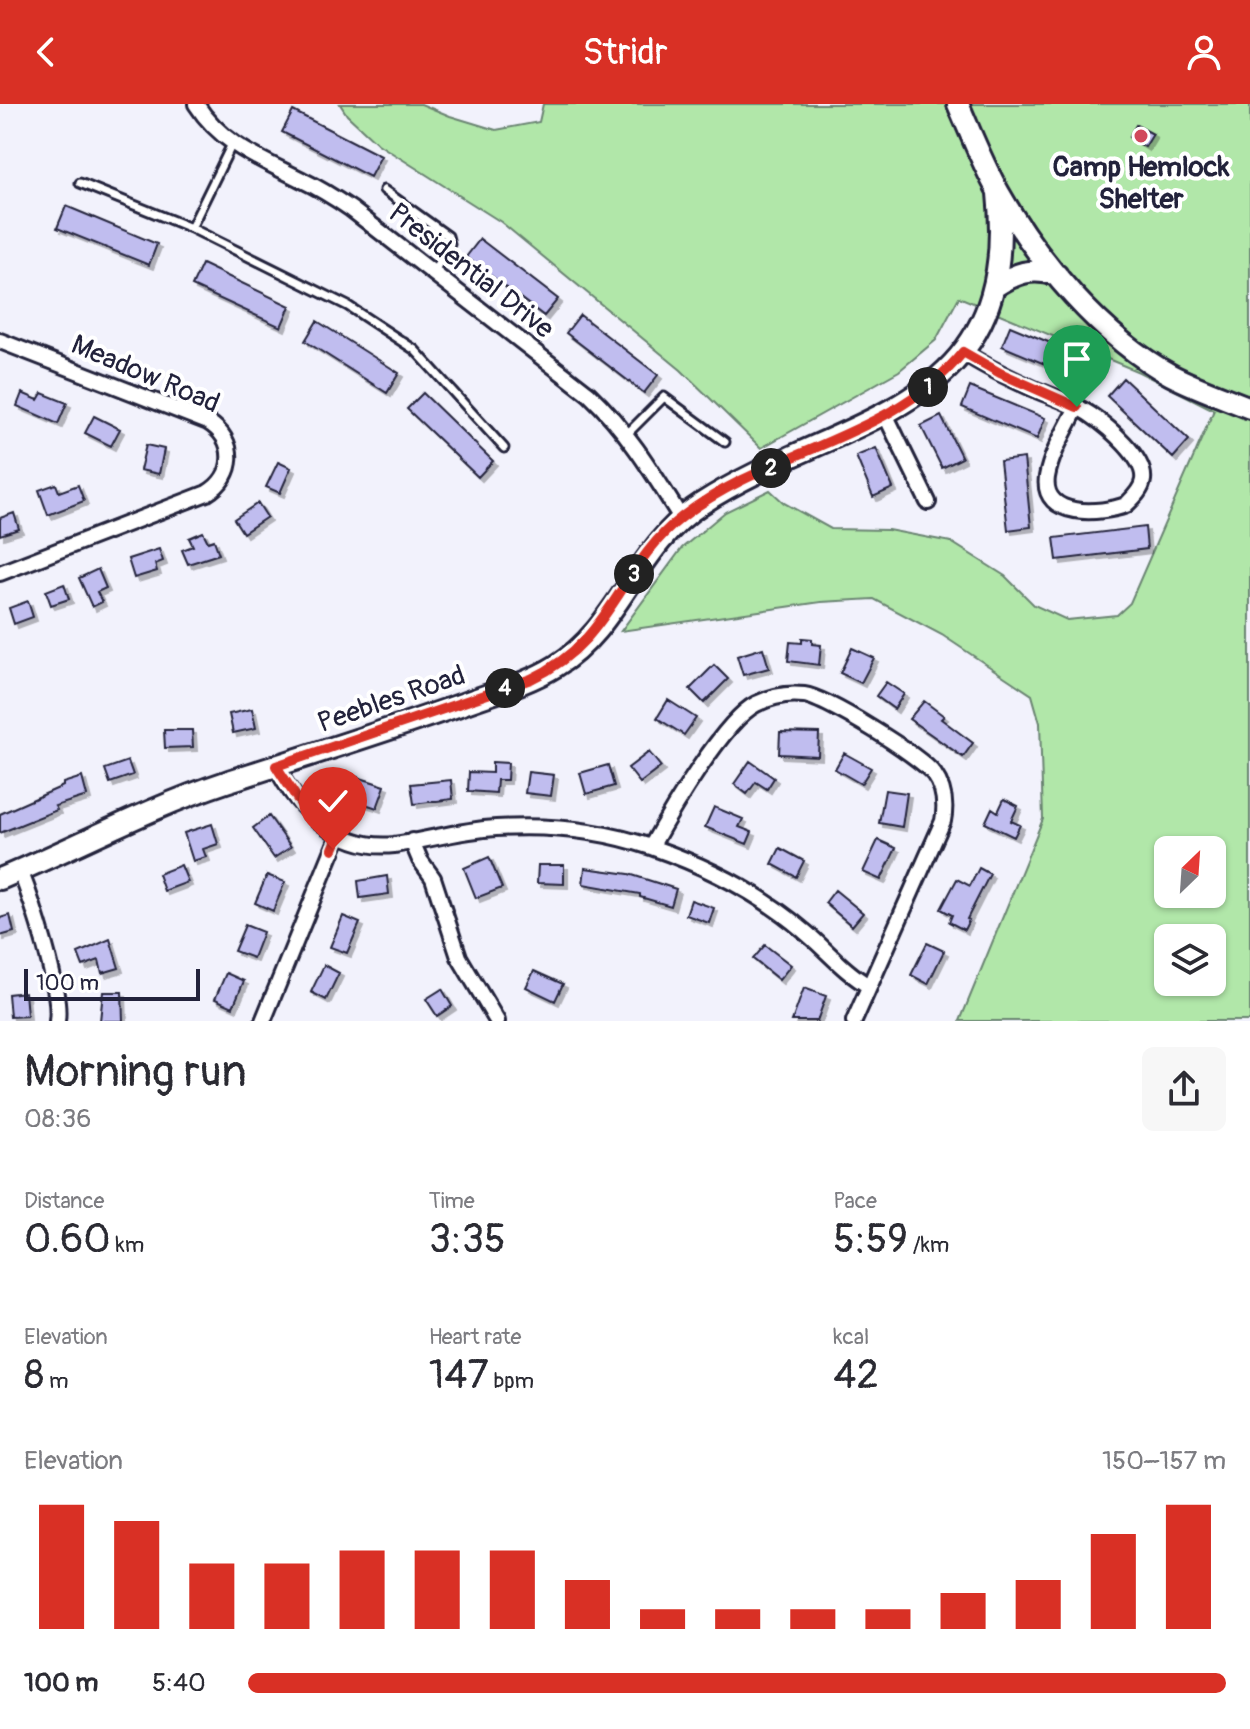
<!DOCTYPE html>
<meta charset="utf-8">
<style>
:root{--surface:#fff;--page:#f7f7f7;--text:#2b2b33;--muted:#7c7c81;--accent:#d93025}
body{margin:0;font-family:Pangolin,sans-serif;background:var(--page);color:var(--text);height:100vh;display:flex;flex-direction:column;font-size:30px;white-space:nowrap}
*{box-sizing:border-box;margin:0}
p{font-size:26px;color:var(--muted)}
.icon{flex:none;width:44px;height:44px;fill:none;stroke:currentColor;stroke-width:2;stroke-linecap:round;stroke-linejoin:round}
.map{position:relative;height:917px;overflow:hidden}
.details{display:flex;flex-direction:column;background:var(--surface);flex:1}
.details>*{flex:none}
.needle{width:52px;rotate:25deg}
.buttons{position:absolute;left:1154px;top:732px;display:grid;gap:16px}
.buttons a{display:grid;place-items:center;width:72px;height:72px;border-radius:12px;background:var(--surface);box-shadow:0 2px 6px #0004;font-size:40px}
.scale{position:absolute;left:24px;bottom:20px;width:176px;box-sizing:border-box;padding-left:8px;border:4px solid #22223b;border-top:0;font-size:22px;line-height:28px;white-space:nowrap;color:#22223b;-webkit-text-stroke:6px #fff;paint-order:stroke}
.pin{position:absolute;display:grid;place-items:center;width:68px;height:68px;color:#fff;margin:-82px -34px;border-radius:50% 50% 50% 0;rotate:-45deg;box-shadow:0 0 8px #0007}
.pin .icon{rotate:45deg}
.km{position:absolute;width:40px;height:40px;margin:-20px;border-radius:50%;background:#222;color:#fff;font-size:22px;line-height:40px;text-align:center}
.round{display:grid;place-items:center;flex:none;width:84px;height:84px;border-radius:12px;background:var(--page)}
.summary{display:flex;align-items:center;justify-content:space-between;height:136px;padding:0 24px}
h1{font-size:44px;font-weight:600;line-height:60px}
.figures{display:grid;grid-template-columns:repeat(3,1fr);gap:12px;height:136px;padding:8px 24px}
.figures div{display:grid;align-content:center}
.figures b{font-size:40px;font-weight:600}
.figures small{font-size:22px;font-weight:400}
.figures p{font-size:22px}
.chart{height:224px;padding:16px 24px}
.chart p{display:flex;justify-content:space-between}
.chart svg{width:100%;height:144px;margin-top:8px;stroke:var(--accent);stroke-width:6}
ul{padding:0 24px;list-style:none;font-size:26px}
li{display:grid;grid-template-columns:128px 96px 1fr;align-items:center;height:60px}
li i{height:20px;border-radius:10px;background:var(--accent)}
header{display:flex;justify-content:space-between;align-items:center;height:104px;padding:0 24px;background:var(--accent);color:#fff;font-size:36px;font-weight:600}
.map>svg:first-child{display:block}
</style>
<header><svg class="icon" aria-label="back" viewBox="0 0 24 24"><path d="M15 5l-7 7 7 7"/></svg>Stridr<svg class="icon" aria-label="person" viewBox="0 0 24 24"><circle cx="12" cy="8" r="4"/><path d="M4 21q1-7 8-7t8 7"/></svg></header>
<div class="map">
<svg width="1250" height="917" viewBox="0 0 1250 917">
<defs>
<filter id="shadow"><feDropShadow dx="4" dy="4" stdDeviation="0" flood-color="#0004"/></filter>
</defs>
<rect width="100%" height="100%" fill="#f2f2fc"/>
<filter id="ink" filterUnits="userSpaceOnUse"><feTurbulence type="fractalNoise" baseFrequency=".0125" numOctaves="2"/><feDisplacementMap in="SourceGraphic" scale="16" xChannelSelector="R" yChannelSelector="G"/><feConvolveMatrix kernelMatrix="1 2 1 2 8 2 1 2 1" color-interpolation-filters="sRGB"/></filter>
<g filter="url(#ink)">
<path fill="#b1e7a9" stroke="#6a8472" stroke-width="2" fill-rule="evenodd" d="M340,0h81l29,12 46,14 43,-8 4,-18h707v917h-290l83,-202 -3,-96 -8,-28 -90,-60 -68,-36 -53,3 -200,29 61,-83 43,-36 45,-22 14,13 47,26 57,1 63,12 54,34 29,29 33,15 50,-5 13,-12 84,-193 -75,-38 -180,-75 -23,43 -37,31 -138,77 -80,-78 -180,-148 -123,-78 -31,-29zM1168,746h44v44h-44zM1168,834h44v44h-44z"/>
<path fill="#c0bdef" stroke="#22223b" stroke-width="2" filter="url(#shadow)" d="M293,7l88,45 -11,21 -88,-45z
M1136,21l17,9 -8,13 -16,-10z
M66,102l91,38 -8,21 -92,-37z
M480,135l78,60 -14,17 -78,-59z
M202,160l88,42 -9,21 -89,-41z
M580,211l78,60 -14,18 -78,-60z
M317,217l82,52 -12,20 -82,-52z
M1010,222l84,35 -9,20 -83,-35z
M1123,274l66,62 -16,18 -66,-62z
M970,283l75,31 -8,21 -75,-32z
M22,289l16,7 4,-7 25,10 -9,21 -41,-18z
M423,289l70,68 -15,16 -71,-68z
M94,312l26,13 -9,17 -26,-13z
M941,312l21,42 -20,10 -21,-42z
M146,341l18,4 -5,25 -19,-4z
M876,344l17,40 -20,9 -17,-41z
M1024,354l7,69 -23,3 -8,-69z
M278,358l13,6 -11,25 -14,-6z
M56,380l3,8 19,-7 6,16 -36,14 -9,-25z
M258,399l9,14 -24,16 -9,-14z
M14,409l5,16 -19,6v-17z
M1145,423l2,22 -90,11 -3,-22z
M203,428l5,10 6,-2 5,14 -31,10 -6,-14 11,-4 -4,-8z
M159,445l4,12 -8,3 2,7 -23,7 -6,-19z
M98,465l8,19 -9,4 5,10 -10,5 -13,-29z
M64,480l5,15 -18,6 -5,-14z
M28,497l5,16 -19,7 -5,-16z
M802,534l10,1v5l9,1 -2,20 -31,-4 2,-19 12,1z
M763,544l6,20 -26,7 -6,-19z
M852,544l22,10 -13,25 -21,-10z
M714,561l14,14 -24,24 -14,-14z
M886,578l18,12 -10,15 -18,-13z
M668,596l28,18 -12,17 -27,-17z
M924,597l20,15 -3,3 32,24 -10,14 -54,-38z
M252,605l4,19 -23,5 -4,-19z
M164,626h28l1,17 -28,1z
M780,628l39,1 -1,23 -39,-2z
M649,648l12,15 -21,16 -12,-15z
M844,649l27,15 -10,16 -26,-15z
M128,657l5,14 -23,8 -5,-14z
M750,657l24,17 -7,11 -11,-7 -9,12 -13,-10z
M492,658l16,1 -1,17h-10l-1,13 -28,-2 1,-19 23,1z
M608,661l6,21 -28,8 -6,-21z
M528,668l26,3 -3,21 -26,-3z
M348,670l37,12 -8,22 -36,-12z
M82,673l5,19 -32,10 2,4 -57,23v-19l63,-28v-3z
M451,676l2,19 -39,5 -3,-20z
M885,686l22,3 -5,34 -23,-4z
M1004,695l14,7 -7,15 9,4 -6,12 -29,-14 7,-15 6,4z
M714,703l29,12 -4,8 13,5 -5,12 -42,-17z
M269,712l22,31 -17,11 -21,-30z
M212,720l6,20 -15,5 3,8 -13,4 -9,-28z
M878,736l18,8 -15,32 -18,-8z
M780,744l24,13 -8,16 -24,-13z
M489,753l13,31 -26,10 -12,-30z
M181,761l7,17 -24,9 -6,-17z
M538,761h26v19l-27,-1z
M585,764l44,6 47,15 -5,17 -31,-9v-3l-57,-10z
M979,764l11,6 -23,45 2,1 -5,10 -15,-8 3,-7 -11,-6 16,-30 13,7z
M267,771l18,7 -12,29 -18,-8z
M387,772l2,18 -29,4 -2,-17z
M835,786l28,23 -11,13 -27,-23z
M691,796l23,8 -5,15 -23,-8z
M10,811l4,17 -14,4v-18z
M343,812l17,7 -13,30 -17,-6z
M245,821l18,7 -10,26 -19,-7z
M110,835l9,29 -17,5 -3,-13 -16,6 -5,-13z
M927,839l17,8 -16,33 -17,-9z
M765,841l26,20 -12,15 -26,-21z
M324,861l15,8 -13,27 -15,-8z
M534,867l29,13 -8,17 -29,-14z
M226,869l18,8 -11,26 -18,-8z
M804,884l22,8 -9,25h-25z
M442,885l10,17 -15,10 -11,-17z
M25,888l2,24 -17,1 -2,-23z
M103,888h19l1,29h-23z"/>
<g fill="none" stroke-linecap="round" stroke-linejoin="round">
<g stroke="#22223b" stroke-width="13">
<path id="lane" d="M80,79l111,45 157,78 67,44 89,98
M384,86l64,46 2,8 -17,29
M191,124l41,-84
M627,330l37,-37 61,45"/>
</g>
<g stroke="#22223b" stroke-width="20">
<path id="street" d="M196,0c26,41 65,55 106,76 17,8 33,18 49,29l238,185c39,37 64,79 92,124
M0,237l208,81c29,18 28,54 -1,71l-207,80
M963,248c23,15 46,26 71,37 19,8 40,14 57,26 16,11 55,43 52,65 -1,10 -10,18 -17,25 -25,9 -85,14 -79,-28 4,-24 20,-49 30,-70
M885,310l43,88
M276,662c21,44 66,85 118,79 34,-5 67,-15 102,-17 51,-3 106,2 155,19 55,19 109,46 153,84 22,18 40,41 65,55
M412,737l8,19 13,18 26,79 38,64
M651,743c19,-34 73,-127 105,-143 14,-7 32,-11 48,-9 23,3 115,60 130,79 10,14 12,31 9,47l-89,200
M20,766c12,31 42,120 37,151
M263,917l76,-186"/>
</g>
<g stroke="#22223b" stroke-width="26">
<path id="secondary" d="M958,0c13,30 25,61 41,89 38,67 103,145 172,182 25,13 52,22 79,33
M994,183c22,-14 37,-20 63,-12
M0,775c76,-32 148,-71 226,-97 78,-25 157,-50 234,-77 32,-12 67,-21 96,-39 63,-38 81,-121 145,-162 141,-91 320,-89 297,-311"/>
</g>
<use href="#lane" stroke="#fff" stroke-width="7"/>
<use href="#street" stroke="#fff" stroke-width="14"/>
<use href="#secondary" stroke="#fff" stroke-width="20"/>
</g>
</g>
<g fill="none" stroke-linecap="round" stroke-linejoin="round" filter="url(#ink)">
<g stroke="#fff" stroke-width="16">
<path id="route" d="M333,745l6,-14 -37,-29 -26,-40 255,-87c83,-39 88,-113 151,-162 86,-67 211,-78 281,-165l37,21 77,34"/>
</g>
<use href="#route" stroke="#d93025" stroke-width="10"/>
</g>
<circle fill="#d1495b" stroke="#fff" stroke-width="3" cx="1141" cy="32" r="8"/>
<g text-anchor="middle" stroke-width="8" stroke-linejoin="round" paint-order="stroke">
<g font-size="28" font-weight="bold" fill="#22223b" stroke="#fff">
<text x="1141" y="72">Camp Hemlock<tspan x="1141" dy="32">Shelter</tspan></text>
</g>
<g font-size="28" fill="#22223b" stroke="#fff">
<text transform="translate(472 166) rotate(38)" y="10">Presidential Drive</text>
<text transform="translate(146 269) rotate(23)" y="10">Meadow Road</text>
<text transform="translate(391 594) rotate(-19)" y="10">Peebles Road</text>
</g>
</g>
</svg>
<div class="buttons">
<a><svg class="needle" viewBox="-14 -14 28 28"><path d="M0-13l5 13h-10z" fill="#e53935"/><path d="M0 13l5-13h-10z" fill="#7c7c81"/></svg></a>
<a><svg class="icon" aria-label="layers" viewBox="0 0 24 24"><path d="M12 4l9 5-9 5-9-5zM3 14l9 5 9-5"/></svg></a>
</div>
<div class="scale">100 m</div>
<div class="pin" style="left:1077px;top:303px;background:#1e9e55"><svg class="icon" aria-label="arrive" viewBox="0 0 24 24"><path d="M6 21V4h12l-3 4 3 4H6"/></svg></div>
<div class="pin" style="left:333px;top:745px;background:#d93025"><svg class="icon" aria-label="check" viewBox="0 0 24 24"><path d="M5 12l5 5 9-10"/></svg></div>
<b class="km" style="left:928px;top:283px">1</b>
<b class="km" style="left:771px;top:364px">2</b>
<b class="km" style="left:634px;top:470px">3</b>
<b class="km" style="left:505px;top:584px">4</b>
</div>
<section class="details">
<div class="summary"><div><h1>Morning run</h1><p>08:36</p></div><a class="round"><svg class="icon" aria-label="share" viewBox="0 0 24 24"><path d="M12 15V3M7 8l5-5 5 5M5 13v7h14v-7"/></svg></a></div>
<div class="figures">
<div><p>Distance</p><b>0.60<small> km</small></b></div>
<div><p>Time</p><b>3:35</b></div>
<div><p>Pace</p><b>5:59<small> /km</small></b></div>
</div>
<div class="figures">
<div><p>Elevation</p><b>8<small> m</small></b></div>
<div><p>Heart rate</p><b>147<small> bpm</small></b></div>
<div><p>kcal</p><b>42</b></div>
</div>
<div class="chart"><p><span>Elevation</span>150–157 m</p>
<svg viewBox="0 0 160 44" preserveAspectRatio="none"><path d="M5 44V6M15 44V11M25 44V24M35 44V24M45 44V20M55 44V20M65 44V20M75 44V29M85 44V38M95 44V38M105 44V38M115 44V38M125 44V33M135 44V29M145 44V15M155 44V6"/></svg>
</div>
<ul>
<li><b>100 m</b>5:40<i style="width:100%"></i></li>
</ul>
</section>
